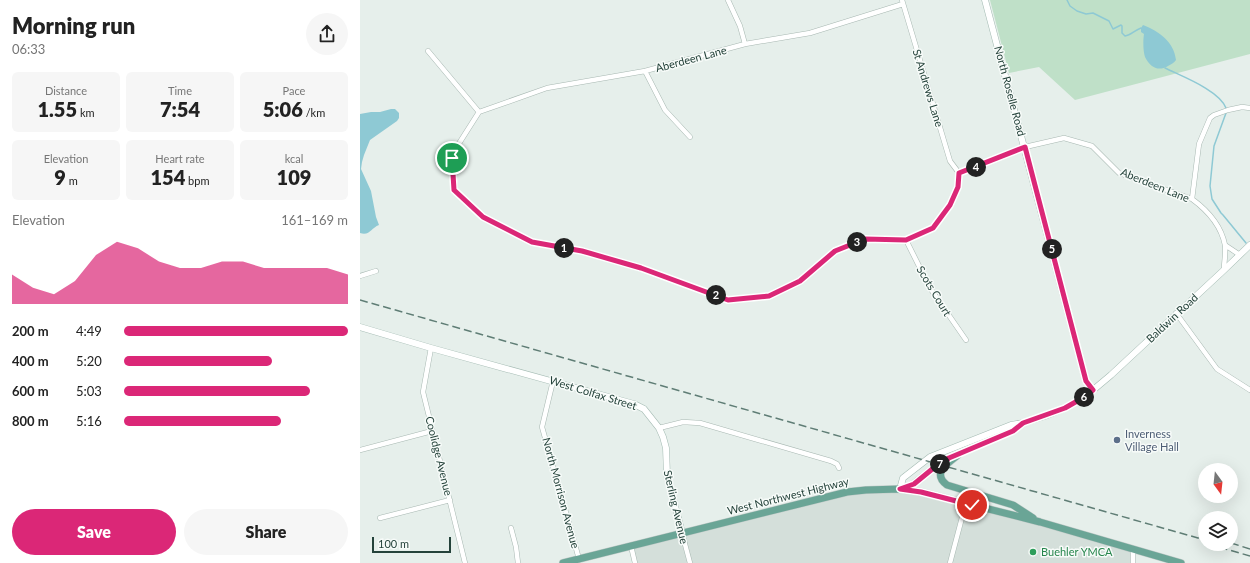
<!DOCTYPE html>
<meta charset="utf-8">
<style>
:root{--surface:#fff;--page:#f6f6f6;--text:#222;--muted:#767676;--accent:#db2777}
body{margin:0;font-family:Lato,sans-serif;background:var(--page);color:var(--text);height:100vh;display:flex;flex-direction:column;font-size:15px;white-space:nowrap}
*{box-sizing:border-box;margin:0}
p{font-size:13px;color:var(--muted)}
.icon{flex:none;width:22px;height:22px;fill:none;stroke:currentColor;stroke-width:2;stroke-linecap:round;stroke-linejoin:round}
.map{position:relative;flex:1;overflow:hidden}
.sheet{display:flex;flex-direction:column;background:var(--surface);width:360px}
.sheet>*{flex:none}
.needle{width:26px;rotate:165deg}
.controls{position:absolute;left:838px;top:463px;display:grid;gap:8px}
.controls a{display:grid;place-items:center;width:40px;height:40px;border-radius:50%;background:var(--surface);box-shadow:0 4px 16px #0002;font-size:20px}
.scale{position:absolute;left:12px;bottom:10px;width:79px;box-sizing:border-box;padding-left:4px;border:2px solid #24423a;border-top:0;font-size:11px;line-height:14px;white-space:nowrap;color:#24423a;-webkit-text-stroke:3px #f7fbf9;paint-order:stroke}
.pin{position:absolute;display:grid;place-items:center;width:34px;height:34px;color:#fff;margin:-17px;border:2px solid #fff;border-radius:50%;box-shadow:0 1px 4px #0007}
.km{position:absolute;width:20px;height:20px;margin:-10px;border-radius:50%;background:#222;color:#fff;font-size:11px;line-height:20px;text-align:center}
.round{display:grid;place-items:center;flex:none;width:42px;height:42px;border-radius:21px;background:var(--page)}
.overview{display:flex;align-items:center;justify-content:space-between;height:68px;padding:0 12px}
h1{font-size:22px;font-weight:800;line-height:30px}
.stats{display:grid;grid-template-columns:repeat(3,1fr);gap:6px;height:68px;padding:4px 12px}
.stats div{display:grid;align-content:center;border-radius:6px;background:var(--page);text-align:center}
.stats b{font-size:20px;font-weight:800}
.stats small{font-size:11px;font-weight:400}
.stats p{font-size:11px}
.chart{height:112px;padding:8px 12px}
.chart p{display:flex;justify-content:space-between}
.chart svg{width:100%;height:72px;margin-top:4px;fill:var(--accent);opacity:.7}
.primary-button{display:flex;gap:8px;margin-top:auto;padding:8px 12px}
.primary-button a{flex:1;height:46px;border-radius:24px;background:var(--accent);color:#fff;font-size:16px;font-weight:800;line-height:46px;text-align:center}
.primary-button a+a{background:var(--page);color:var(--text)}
ul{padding:0 12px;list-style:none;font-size:13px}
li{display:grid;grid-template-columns:64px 48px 1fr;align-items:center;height:30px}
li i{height:10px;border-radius:5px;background:var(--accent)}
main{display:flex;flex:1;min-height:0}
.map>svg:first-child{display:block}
</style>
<main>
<section class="sheet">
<div class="overview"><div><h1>Morning run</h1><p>06:33</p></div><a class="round"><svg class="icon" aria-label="share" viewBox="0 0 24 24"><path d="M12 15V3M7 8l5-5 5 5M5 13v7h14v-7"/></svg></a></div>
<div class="stats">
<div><p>Distance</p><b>1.55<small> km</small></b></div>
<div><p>Time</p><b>7:54</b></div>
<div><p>Pace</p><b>5:06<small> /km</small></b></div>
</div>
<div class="stats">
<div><p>Elevation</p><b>9<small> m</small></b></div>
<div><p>Heart rate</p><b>154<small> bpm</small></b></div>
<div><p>kcal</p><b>109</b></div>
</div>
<div class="chart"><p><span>Elevation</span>161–169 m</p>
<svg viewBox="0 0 160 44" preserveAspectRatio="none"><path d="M0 44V26L10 34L20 38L30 30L40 14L50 6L60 10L70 18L80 22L90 22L100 18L110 18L120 22L130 22L140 22L150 22L160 26V44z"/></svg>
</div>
<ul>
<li><b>200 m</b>4:49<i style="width:100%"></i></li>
<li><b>400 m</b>5:20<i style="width:66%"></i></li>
<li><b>600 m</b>5:03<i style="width:83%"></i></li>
<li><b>800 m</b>5:16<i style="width:70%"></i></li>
</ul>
<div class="primary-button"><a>Save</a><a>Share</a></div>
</section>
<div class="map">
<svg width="890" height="563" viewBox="0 0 890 563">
<rect width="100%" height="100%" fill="#e6efeb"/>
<path fill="#d4dfda" d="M487,492h74l212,58v13h-498l-4,-17z"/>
<path fill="#bfe0c8" d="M630,0h260v54l-175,46 -36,-33 -30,6z"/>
<path fill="#8ec9d4" d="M783,25c16,6 31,17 33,35 -2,3 -5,4 -8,6 -10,6 -18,1 -23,-9 -2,-6 -2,-17 -1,-23l-3,-2v-4z
M31,109h4l4,4v5l-2,3 -27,19 -6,15 -2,7 -1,7 10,22 5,26 3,8c-8,3 -9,11 -19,8v-119l11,-2h9z"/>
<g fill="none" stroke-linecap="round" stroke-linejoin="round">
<path stroke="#8ec9d4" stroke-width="1.5" d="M707,0l3,6 7,5 9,3 7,-1 16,8 4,8 8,-4 1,1v7l3,3c6,-1 10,-6 16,-8
M805,68c16,8 54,22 61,40
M866,113l-12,33 -4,40 2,13 9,14 2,2 23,28"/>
<g stroke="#a8b8b2" stroke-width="5.5">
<path id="street" d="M368,0l12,26 5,18
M542,0l48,161 9,12
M68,51l51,61
M285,71l20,39 25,27
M119,112l-21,33 -6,13 3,32 28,27 50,25 49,9 59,17 87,32 41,-4 31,-15 35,-30 30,-12 41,1 27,-12 17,-23 8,-18 1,-14 66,-26 39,-9 28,8 27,27 73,26c15,11 29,26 33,46 1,7 -1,17 -1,25
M119,112l68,-24 98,-17 100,-27 65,-11 93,-29
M832,199l7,-55 11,-26 4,-3 14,-5 14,-3 8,1
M546,240l24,48 36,52
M865,245l15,10
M0,276l16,-5
M816,313l41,56 33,21
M71,348l-8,44 42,171
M193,381l-11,46 37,132
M299,428l24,-6 17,1 131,38 6,3 2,4
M0,450l72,-19
M20,518l70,-18
M151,528l5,19 2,16
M322,533l8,30
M271,546l4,17
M773,550v13
M590,563l14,-53 3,-6"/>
</g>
<g stroke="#a4bbb3" stroke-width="7">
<path id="secondary" d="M625,0l101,381 7,9
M0,327l71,21 203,56 10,5 15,19 4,9 3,11 1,27 15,58
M540,489l3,-11 27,-21 81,-32 12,-2 22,-7 20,-8 21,-12 25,-21 113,-105 26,-25
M540,489l13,-5 23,-18 13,-8 64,-27 10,-8"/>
</g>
<g stroke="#c2cac8" stroke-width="8">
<path id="primary" d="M598,455c-10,8 -27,18 -11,30l66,20 20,13
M203,563l284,-71 19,-2 34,-1 21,3 119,30 141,41"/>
</g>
<use href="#street" stroke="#fff" stroke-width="4.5"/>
<use href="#secondary" stroke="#fff" stroke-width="6"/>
<use href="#primary" stroke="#6aa596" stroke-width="7"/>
<path stroke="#5f7d75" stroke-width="1.5" stroke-dasharray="8 4" stroke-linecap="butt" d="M0,300l845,240
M871,543l19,6
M848,544l42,12"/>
</g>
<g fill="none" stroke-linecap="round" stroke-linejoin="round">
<g stroke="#fff" stroke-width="8">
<path id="route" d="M92,158l2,32 29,27 49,25 50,9 59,17 87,32 41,-4 31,-15 35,-30 30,-12 41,1 27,-12 17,-23 8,-18 1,-14 66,-26 61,234 7,9 -7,6 -21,12 -42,15 -10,8 -64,27 -13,8 -22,18 -14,5 21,3 51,13"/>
</g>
<use href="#route" stroke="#db2777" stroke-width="5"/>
</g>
<circle fill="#5c6f8a" stroke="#f7fbf9" stroke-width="1.5" cx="757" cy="440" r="4"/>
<circle fill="#2e9e5b" stroke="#f7fbf9" stroke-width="1.5" cx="673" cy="552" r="4"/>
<g text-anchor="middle" stroke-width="3" stroke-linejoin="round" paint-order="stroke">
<g font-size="11" fill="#24423a" stroke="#f7fbf9">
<text transform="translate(331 59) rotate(-15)" y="4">Aberdeen Lane</text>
<text transform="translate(568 88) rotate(73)" y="4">St Andrews Lane</text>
<text transform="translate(650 91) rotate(75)" y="4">North Roselle Road</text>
<text transform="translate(795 185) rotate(22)" y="4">Aberdeen Lane</text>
<text transform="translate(574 291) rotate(59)" y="4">Scots Court</text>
<text transform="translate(812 318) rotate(-43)" y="4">Baldwin Road</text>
<text transform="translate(233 393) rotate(17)" y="4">West Colfax Street</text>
<text transform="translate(79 456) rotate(76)" y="4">Coolidge Avenue</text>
<text transform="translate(201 493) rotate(75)" y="4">North Morrison Avenue</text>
<text transform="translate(428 496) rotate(-14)" y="4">West Northwest Highway</text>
<text transform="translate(316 507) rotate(77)" y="4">Sterling Avenue</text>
</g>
<g font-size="11" fill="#4e5e75" stroke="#f7fbf9" text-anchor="start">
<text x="765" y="438">Inverness<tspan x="765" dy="13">Village Hall</tspan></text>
</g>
<g font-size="11" fill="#27864d" stroke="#f7fbf9" text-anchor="start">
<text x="681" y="556">Buehler YMCA</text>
</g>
</g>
</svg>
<div class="controls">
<a><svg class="needle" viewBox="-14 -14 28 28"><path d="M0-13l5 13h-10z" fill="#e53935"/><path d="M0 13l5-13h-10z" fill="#767676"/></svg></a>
<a><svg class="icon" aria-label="layers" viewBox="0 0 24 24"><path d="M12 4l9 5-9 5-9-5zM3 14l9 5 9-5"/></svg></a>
</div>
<div class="scale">100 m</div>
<div class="pin" style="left:92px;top:158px;background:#1e9e55"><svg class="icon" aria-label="arrive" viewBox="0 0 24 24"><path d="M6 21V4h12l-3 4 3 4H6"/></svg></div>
<div class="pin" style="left:612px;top:505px;background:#d93025"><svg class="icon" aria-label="check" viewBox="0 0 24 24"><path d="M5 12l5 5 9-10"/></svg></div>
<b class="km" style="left:204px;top:248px">1</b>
<b class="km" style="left:356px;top:295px">2</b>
<b class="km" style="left:497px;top:242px">3</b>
<b class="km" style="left:616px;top:167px">4</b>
<b class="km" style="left:692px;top:249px">5</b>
<b class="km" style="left:724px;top:397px">6</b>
<b class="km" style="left:580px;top:464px">7</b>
</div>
</main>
